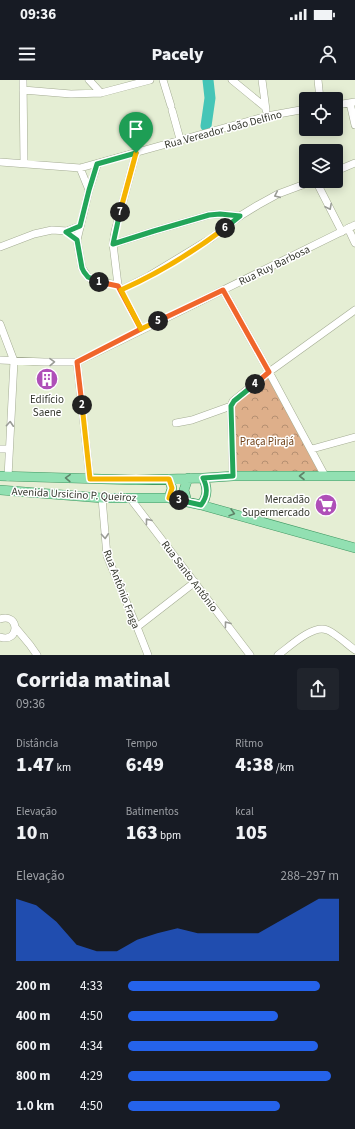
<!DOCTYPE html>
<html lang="pt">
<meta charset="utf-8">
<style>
:root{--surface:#171b24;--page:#20242c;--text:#f1f3f6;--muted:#9ea1a6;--accent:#2563eb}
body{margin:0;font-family:"Source Sans 3",sans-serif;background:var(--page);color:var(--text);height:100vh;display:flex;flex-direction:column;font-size:15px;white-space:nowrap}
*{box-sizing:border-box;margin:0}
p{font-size:13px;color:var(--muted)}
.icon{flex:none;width:22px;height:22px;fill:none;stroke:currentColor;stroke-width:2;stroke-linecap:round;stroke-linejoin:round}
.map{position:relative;height:575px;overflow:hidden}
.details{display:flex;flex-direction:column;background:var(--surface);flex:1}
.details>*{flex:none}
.tools{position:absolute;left:299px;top:12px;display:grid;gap:8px}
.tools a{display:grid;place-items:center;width:44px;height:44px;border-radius:4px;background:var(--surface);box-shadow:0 2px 10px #0003;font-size:20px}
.pin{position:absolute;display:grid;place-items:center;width:34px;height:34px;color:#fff;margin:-41px -17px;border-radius:50% 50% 50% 0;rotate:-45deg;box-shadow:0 0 4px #0007}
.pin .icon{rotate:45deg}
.km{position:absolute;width:20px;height:20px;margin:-10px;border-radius:50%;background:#222;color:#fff;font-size:11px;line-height:20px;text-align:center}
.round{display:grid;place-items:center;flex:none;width:42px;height:42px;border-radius:4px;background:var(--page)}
.summary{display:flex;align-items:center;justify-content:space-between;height:68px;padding:0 16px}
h1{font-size:22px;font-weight:800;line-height:30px}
.metrics{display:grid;grid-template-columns:repeat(3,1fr);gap:6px;height:68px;padding:4px 16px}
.metrics div{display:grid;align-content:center}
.metrics b{font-size:20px;font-weight:800}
.metrics small{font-size:11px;font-weight:400}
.metrics p{font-size:11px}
.chart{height:112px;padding:8px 16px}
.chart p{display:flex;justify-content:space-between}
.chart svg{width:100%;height:72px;margin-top:4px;fill:var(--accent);opacity:.7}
ul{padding:0 16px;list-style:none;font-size:13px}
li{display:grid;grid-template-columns:64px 48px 1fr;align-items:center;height:30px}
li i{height:10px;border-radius:5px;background:var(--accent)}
.status{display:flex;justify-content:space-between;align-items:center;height:28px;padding:0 20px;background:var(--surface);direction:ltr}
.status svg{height:11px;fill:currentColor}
header{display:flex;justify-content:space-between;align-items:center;height:52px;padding:0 16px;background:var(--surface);font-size:18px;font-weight:800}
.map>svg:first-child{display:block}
</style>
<div class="status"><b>09:36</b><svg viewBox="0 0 49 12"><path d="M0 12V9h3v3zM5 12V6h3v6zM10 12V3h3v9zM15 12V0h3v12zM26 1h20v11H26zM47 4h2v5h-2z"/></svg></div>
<header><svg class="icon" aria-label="menu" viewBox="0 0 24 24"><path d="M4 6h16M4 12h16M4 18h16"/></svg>Pacely<svg class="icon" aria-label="person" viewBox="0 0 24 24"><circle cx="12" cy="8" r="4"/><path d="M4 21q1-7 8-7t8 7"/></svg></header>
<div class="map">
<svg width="355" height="575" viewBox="0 0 355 575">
<defs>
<pattern id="forest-crowns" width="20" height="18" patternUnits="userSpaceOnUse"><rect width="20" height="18" fill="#deaf8a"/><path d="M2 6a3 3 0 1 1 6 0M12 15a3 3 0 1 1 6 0" fill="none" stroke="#b58f71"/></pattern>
</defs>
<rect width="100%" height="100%" fill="#e5eed4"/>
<path fill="url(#forest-crowns)" d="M269,292l56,104h-92v-75z"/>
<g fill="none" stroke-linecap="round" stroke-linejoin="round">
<path stroke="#45c5b7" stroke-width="11" d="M206,46l4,-28 -2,-18"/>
<g stroke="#a4ac93" stroke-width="8">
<path id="minor" d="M23,0l1,83
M89,0l12,13
M163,0l8,26
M232,0l33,27
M262,0l4,30
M318,0l2,19
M23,10l48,4 30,-1 49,-13
M350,23l5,22
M336,25l19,-3
M172,30l8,29
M136,73l-21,78 -2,13 5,41 23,44
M0,82l80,6 187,-52 39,-7
M80,88l9,22
M336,91l19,-8
M316,101l26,51
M348,148l7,15
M67,151l10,9 5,28 6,9 6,4 24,4
M77,160l12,-50 8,-25
M113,164l41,-13 55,-16 11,-1 20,2
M0,167l34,-13 18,-4 15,1 13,-5
M121,210l28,-14 61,-37 30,-23 18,-11 20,-11 35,-13
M223,210l46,82 56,104
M0,244l14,37 -6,116
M0,280l44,2h33l278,-137
M77,282l13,117
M176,343l16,-3 39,-14
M0,369h9
M312,369l43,-12
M233,396l-2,-70 2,-5 36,-29 86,-62
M102,418l5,58 30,71 11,28
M130,418l120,157
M0,539c20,-7 20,25 0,18
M15,547l15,18 7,10
M137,547l58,-45
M278,575c11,-8 35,-31 49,-25 7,2 21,15 28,20"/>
</g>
<g stroke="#429863" stroke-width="10">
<path id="major" d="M0,396l136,4 67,-2 30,-2h122
M0,410l102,8h67l32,7 154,43
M169,418l3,-10 -3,-9
M187,422l-3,-12 4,-12
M201,425c7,-9 7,-17 2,-27"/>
</g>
<use href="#minor" stroke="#fff" stroke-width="7"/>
<use href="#major" stroke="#92e0b2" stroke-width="9"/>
</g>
<defs><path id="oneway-chevron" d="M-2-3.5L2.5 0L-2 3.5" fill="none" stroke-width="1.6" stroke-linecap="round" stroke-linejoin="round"/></defs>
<g stroke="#9a9c96">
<use href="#oneway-chevron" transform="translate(277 115) rotate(156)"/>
<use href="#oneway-chevron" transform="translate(329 127) rotate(63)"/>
<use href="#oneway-chevron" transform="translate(52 282) rotate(-1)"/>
<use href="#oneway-chevron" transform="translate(10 344) rotate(-86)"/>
<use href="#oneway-chevron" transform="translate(148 441) rotate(-128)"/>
<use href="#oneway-chevron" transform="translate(105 456) rotate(86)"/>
<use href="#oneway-chevron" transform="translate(227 544) rotate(-127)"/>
</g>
<g stroke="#5f8469">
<use href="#oneway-chevron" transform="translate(302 396) rotate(180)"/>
<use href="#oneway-chevron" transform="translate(68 398) rotate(-178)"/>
<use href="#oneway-chevron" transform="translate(232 433) rotate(16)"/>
</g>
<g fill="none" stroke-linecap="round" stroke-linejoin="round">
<g stroke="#fff" stroke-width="8">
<path id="split-1" d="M99,202l-11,-5 -4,-5 -2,-4 -5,-28 -11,-8 14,-6 9,-36 8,-26 39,-11"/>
</g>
<g stroke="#fff" stroke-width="8">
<path id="split-2" d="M82,325l-5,-43 64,-33 -23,-43 -19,-4"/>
</g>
<g stroke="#fff" stroke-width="8">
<path id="split-3" d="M82,325l8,74h79l3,9 -3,10 10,2"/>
</g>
<g stroke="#fff" stroke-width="8">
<path id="split-4" d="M179,420l22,5c7,-9 7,-17 2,-27l30,-2 -2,-70 3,-5 21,-17"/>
</g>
<g stroke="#fff" stroke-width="8">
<path id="split-5" d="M158,241l65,-31 46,82 -14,12"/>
</g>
<g stroke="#fff" stroke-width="8">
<path id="split-6" d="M158,241l-17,8 -20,-39c36,-16 72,-38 104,-62"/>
</g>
<g stroke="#fff" stroke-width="8">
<path id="split-7" d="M120,132l-7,32 41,-13 55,-16 11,-1 20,2 -15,12"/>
</g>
<g stroke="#fff" stroke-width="8">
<path id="split-8" d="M120,132l16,-59"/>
</g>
<use href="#split-1" stroke="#22a559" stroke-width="5"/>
<use href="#split-2" stroke="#f0652b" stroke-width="5"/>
<use href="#split-3" stroke="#f5b400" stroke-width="5"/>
<use href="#split-4" stroke="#22a559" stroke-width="5"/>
<use href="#split-5" stroke="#f0652b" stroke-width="5"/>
<use href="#split-6" stroke="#f5b400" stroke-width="5"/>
<use href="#split-7" stroke="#22a559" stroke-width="5"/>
<use href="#split-8" stroke="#f5b400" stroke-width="5"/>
</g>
<defs>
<g id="building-disc" transform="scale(1.15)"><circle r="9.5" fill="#af4fb8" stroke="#fff"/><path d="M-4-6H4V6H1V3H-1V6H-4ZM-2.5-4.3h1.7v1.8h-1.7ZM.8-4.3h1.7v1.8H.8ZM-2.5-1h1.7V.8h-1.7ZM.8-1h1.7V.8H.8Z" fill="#fff"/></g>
<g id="supermarket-disc" transform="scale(1.15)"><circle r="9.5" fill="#af4fb8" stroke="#fff"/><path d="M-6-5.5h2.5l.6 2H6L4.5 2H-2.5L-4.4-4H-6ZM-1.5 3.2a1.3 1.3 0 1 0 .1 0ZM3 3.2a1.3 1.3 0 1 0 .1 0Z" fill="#fff"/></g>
</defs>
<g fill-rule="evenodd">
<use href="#building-disc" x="47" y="299"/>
<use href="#supermarket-disc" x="326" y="425"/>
</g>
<g text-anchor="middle" stroke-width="3" stroke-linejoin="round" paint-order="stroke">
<g font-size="11" fill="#35382e" stroke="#fff">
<text transform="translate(223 49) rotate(-15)" y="4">Rua Vereador João Delfino</text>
<text transform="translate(274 185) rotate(-26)" y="4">Rua Ruy Barbosa</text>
<text transform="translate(74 414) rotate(3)" y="4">Avenida Ursicino P. Queiroz</text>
<text transform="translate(190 496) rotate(53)" y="4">Rua Santo Antônio</text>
<text transform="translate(122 509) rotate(69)" y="4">Rua Antônio Fraga</text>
</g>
<g font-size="11" fill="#35382e" stroke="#fff">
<text x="47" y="323">Edifício<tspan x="47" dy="13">Saene</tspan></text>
<text x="310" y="423" text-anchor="end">Mercadão<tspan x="310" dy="13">Supermercado</tspan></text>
</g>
<g font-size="11" fill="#724319" stroke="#fff">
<text x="267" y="365">Praça Pirajá</text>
</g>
</g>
</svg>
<div class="tools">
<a><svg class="icon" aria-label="locate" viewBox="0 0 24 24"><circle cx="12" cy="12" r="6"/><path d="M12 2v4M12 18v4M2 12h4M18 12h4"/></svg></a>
<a><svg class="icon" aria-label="layers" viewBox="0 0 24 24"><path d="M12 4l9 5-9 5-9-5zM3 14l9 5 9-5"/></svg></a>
</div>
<div class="pin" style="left:136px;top:73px;background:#1e9e55"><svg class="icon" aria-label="arrive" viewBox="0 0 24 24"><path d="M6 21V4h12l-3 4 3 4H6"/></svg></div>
<b class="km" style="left:99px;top:202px">1</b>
<b class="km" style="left:82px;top:325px">2</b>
<b class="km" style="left:179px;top:420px">3</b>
<b class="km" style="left:255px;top:304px">4</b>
<b class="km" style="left:158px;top:241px">5</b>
<b class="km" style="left:225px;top:148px">6</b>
<b class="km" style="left:120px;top:132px">7</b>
</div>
<section class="details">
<div class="summary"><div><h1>Corrida matinal</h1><p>09:36</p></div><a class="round"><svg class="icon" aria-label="share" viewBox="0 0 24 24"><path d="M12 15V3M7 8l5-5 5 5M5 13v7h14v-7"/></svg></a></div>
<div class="metrics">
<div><p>Distância</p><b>1.47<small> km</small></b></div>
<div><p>Tempo</p><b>6:49</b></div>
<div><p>Ritmo</p><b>4:38<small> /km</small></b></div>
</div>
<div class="metrics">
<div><p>Elevação</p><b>10<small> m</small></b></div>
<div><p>Batimentos</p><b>163<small> bpm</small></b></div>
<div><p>kcal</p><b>105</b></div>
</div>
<div class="chart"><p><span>Elevação</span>288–297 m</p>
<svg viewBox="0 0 160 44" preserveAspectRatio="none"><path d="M0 44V6L10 10L20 20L30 34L40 38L50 38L60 31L70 27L80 24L90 27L100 27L110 27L120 27L130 20L140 13L150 6L160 6V44z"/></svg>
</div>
<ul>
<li><b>200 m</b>4:33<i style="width:91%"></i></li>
<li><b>400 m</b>4:50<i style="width:71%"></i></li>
<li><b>600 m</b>4:34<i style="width:90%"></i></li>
<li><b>800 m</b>4:29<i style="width:96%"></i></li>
<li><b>1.0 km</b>4:50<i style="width:72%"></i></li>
</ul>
</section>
